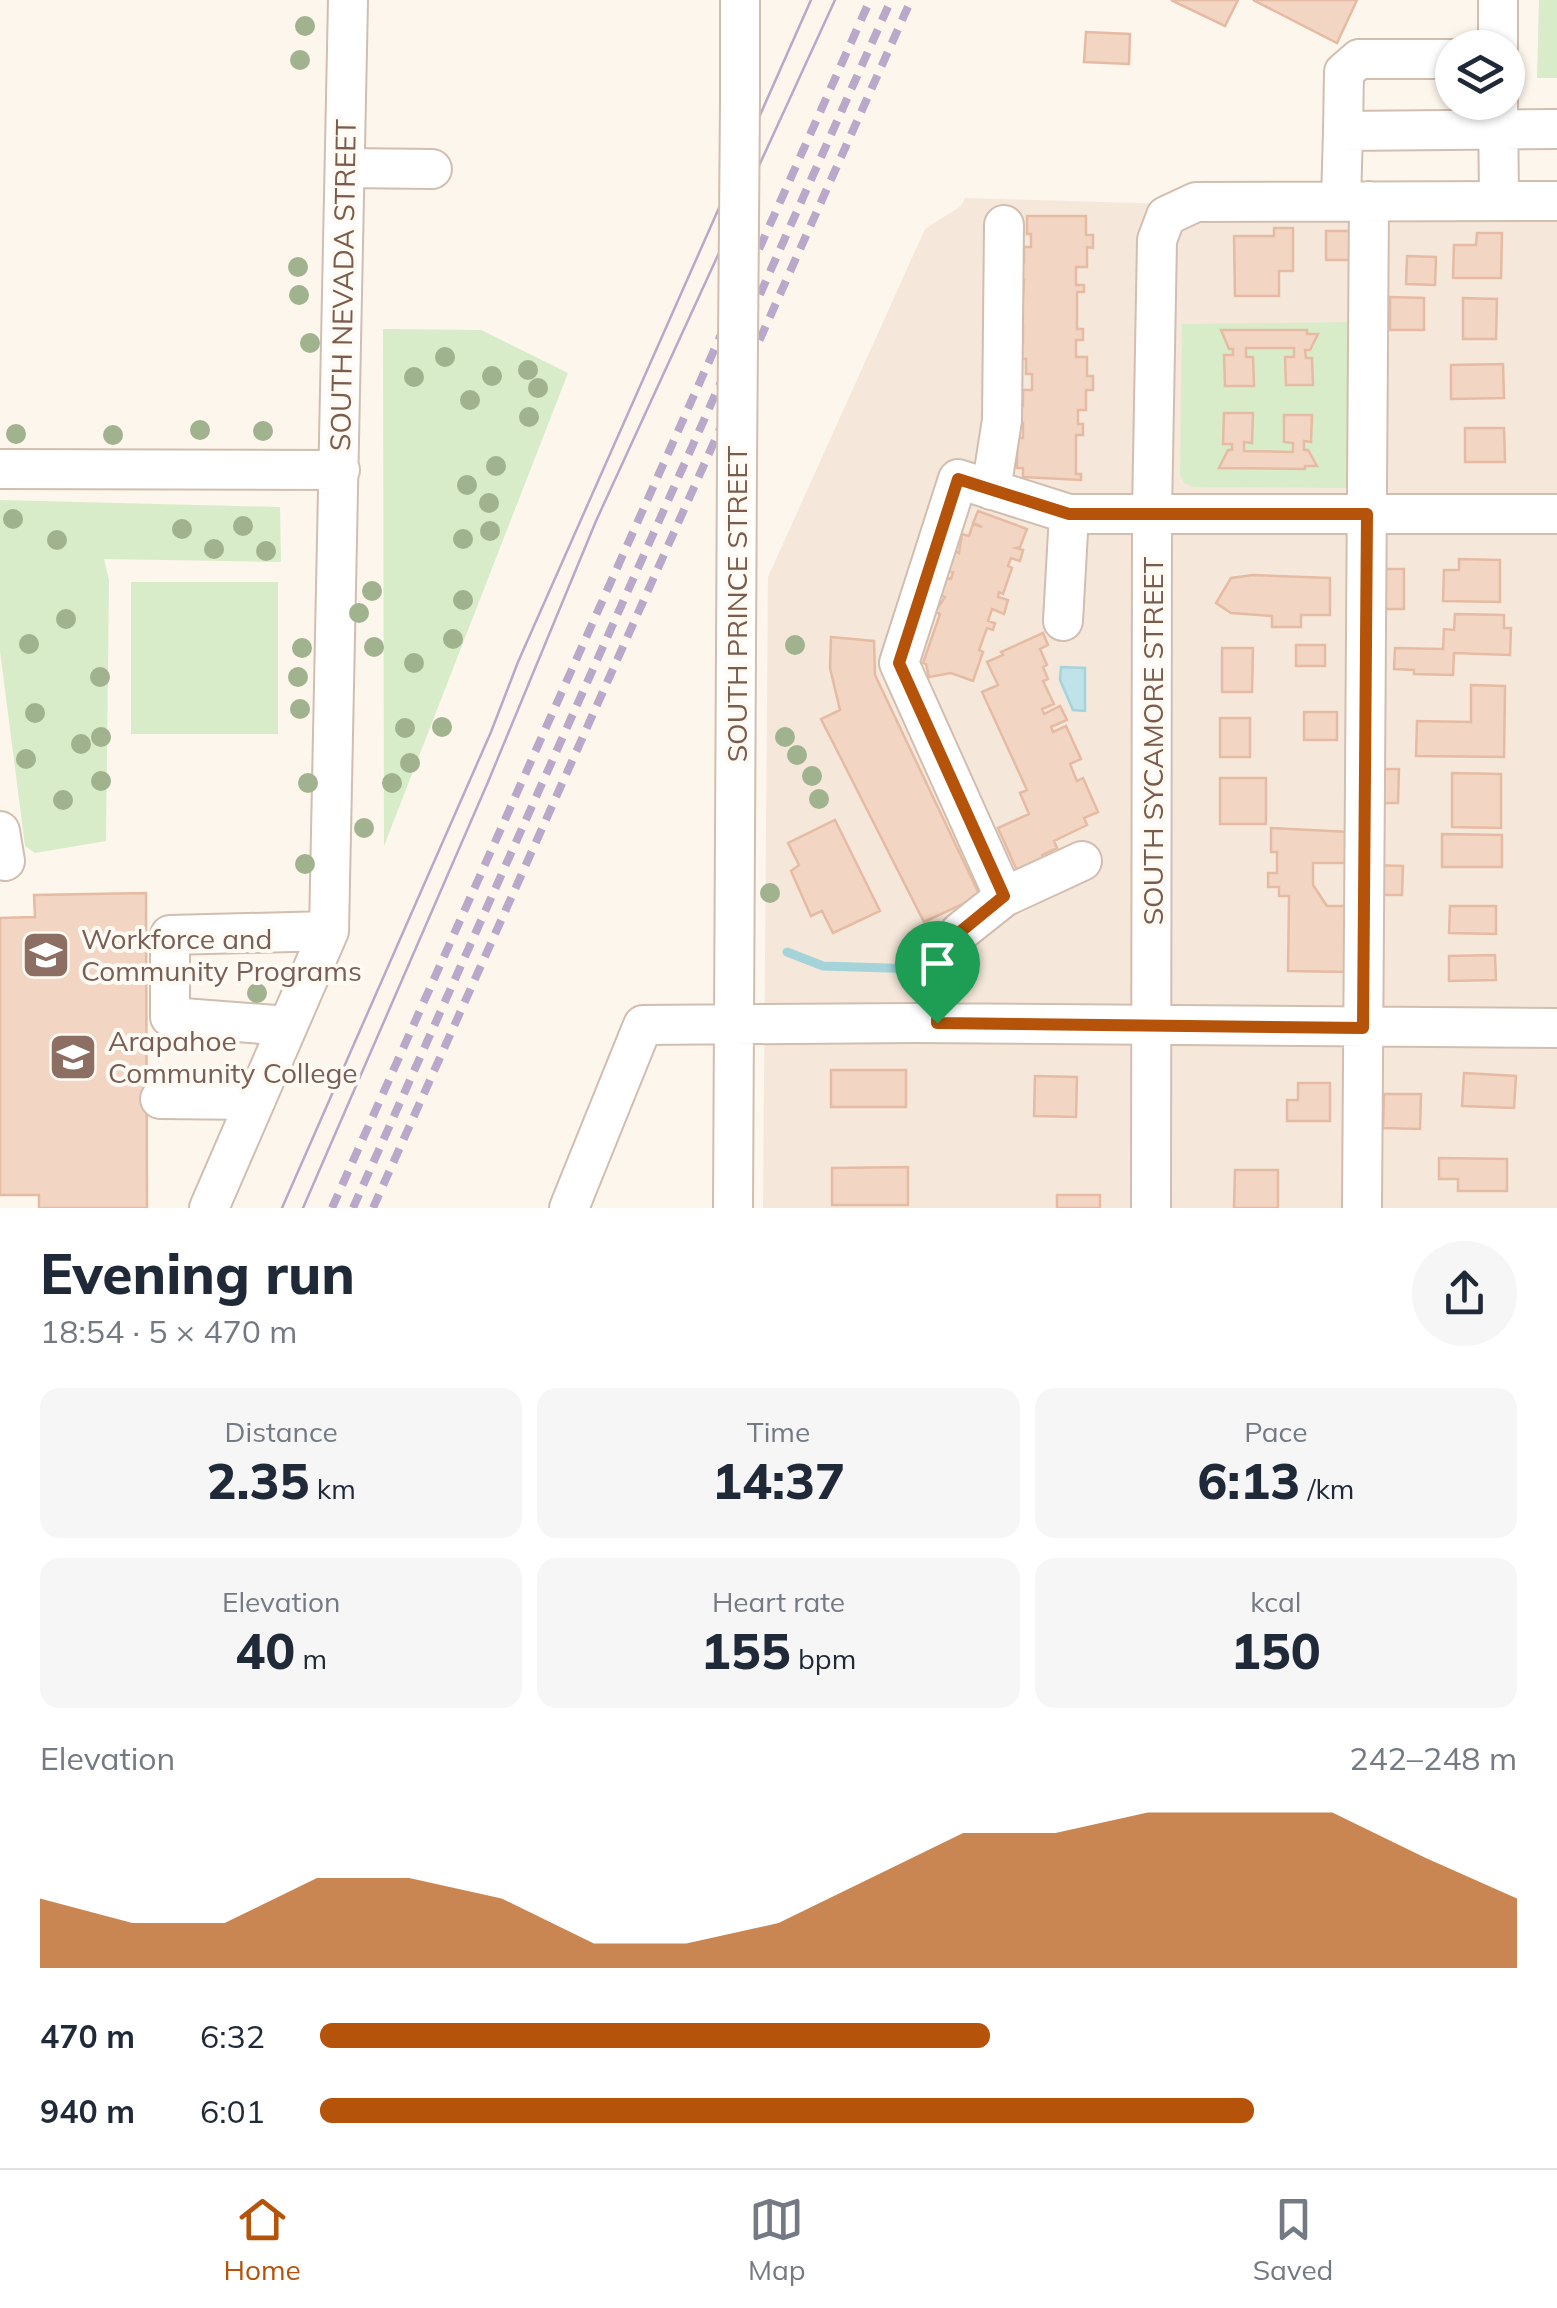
<!DOCTYPE html>
<meta charset="utf-8">
<style>
:root{--surface:#fff;--page:#f6f6f7;--text:#1f2937;--muted:#747a83;--line:#e0e1e3;--accent:#b45309}
body{margin:0;font-family:Mulish,sans-serif;background:var(--page);color:var(--text);height:100vh;display:flex;flex-direction:column;font-size:38px;white-space:nowrap}
*{box-sizing:border-box;margin:0}
p{font-size:32px;color:var(--muted)}
.icon{flex:none;width:55px;height:55px;fill:none;stroke:currentColor;stroke-width:2;stroke-linecap:round;stroke-linejoin:round}
.map{position:relative;height:1208px;overflow:hidden}
.drawer{display:flex;flex-direction:column;background:var(--surface);flex:1}
.drawer>*{flex:none}
.fabs{position:absolute;left:1435px;top:30px;display:grid;gap:20px}
.fabs a{display:grid;place-items:center;width:90px;height:90px;border-radius:50%;background:var(--surface);box-shadow:0 2px 8px #0004;font-size:50px}
.pin{position:absolute;display:grid;place-items:center;width:85px;height:85px;color:#fff;margin:-102px -42px;border-radius:50% 50% 50% 0;rotate:-45deg;box-shadow:0 0 10px #0007}
.pin .icon{rotate:45deg}
.round{display:grid;place-items:center;flex:none;width:105px;height:105px;border-radius:52px;background:var(--page)}
.headline{display:flex;align-items:center;justify-content:space-between;height:170px;padding:0 40px}
h1{font-size:55px;font-weight:800;line-height:75px}
.figures{display:grid;grid-template-columns:repeat(3,1fr);gap:15px;height:170px;padding:10px 40px}
.figures div{display:grid;align-content:center;border-radius:20px;background:var(--page);text-align:center}
.figures b{font-size:50px;font-weight:800}
.figures small{font-size:28px;font-weight:400}
.figures p{font-size:28px}
.chart{height:280px;padding:20px 40px}
.chart p{display:flex;justify-content:space-between}
.chart svg{width:100%;height:180px;margin-top:10px;fill:var(--accent);opacity:.7}
ul{padding:0 40px;list-style:none;font-size:32px}
li{display:grid;grid-template-columns:160px 120px 1fr;align-items:center;height:75px}
li i{height:25px;border-radius:12px;background:var(--accent)}
.tabs{display:flex;justify-content:space-around;align-items:center;height:140px;border-top:2px solid var(--line);background:var(--surface);font-size:28px;color:var(--muted)}
.tabs a{display:grid;justify-items:center;gap:5px}
.tabs .on{color:var(--accent)}
.map>svg:first-child{display:block}
</style>
<div class="map">
<svg width="1557" height="1208" viewBox="0 0 1557 1208">
<rect width="100%" height="100%" fill="#fdf6ec"/>
<path fill="#f5e8da" d="M965,198l592,17v993h-794l5,-631 157,-348 36,-23z"/>
<path fill="#d8ecc9" d="M1539,0h18v78h-20z
M1354,322l-2,166 -159,-1 -9,-4 -4,-8 2,-151z
M383,329l98,1 87,43 -184,473z
M0,500l280,7 1,55 -177,-3 5,21 -3,261 -71,12 -10,-7 -25,-195z
M131,582h147v152h-147z"/>
<path fill="#bfe3e8" stroke="#a5d3da" stroke-width="2.5" d="M1061,667l24,1v43l-12,-1 -13,-30z"/>
<g fill="none" stroke-linecap="round" stroke-linejoin="round">
<path stroke="#a5d3da" stroke-width="9" d="M787,952l36,14 96,3"/>
</g>
<path fill="#f3d5c3" stroke="#e6bba3" stroke-width="2.5" d="M1171,0h67l-13,26z
M1253,0h104l-20,43z
M1086,32l44,2 -1,30 -45,-2z
M1027,216h59v19h7v13l-6,-1v20h-11v18h8v7h-7v37h6v11h-7v17h11v19h6v14h-7v20h-8v14h5v11h-7v39h5v6l-58,-3v-9h-6v-30h6v-15h-6v-17h6v-16h9v-16h-6v-15h-9v-17h6v-15h-7v-31l7,1 1,-17h-8v-19l8,1v-15h7v-13h-4z
M1274,228h19v43h-14v25h-44l-1,-60h40z
M1326,231h27v29h-27z
M1477,233h25l-1,45h-48l1,-33h22z
M1407,256l29,1 -1,28 -29,-1z
M1390,297l34,1v32h-34z
M1463,298l34,1 -1,40h-33z
M1221,330h86v4h11l-8,16h-5l1,8h6l1,27h-27l-1,-28h9v-9h-48v9h7l1,29h-29l-1,-31h9v-6h-4z
M1503,364l1,34 -53,1v-34z
M1224,413h29l-1,30 -8,-1v9l49,1v-9l-9,-1v-27h28l-1,27 -7,-1v9h4l9,16h-12v3l-86,-1 9,-18h4v-6h-9z
M1465,428h39l1,34h-40z
M978,511l49,18 -7,18 -4,1 7,2 -3,11 -9,-3 -3,8 4,2 -9,26 -4,-2 -1,5 10,3 -4,14 -12,-5 -4,12 7,2 -2,7 -6,-2 -8,22 4,2 -10,29 -22,-8 -22,4 -3,-13 -3,-1 17,-49 -5,-2 10,-15 -5,-2 7,-17 4,1 2,-7 -5,-1 7,-20 4,2 3,-19 7,2 4,-12 9,3 -9,-4z
M1459,559l41,1v42l-57,-1 1,-31h15z
M1372,569h32v40h-32z
M1253,575l77,3v37h-29v12h-29v-11l-41,-3 -15,-10 15,-25z
M1455,614l49,1v13h7l-1,27 -56,-2 -1,22 -39,-1v-4l-20,-1 1,-21 48,1 1,-20 10,1z
M1043,633l5,12 -8,4 7,16 -4,2 5,12 -5,2 11,23 -12,5 2,5 16,-8 7,14 -16,7 2,5 13,-6 15,33 -11,5 7,17 6,-3 15,34 -14,6 3,7 -33,16 3,7 -15,7 4,8 -27,12 -21,-47 31,-14 -9,-21 7,-3 -45,-98 16,-7 -11,-23 16,-7 -2,-3z
M831,637l43,4 1,34 105,221 -56,26 -103,-203 19,-9 -10,-42z
M1296,645h29v21h-29z
M1222,648h31l-1,44h-30z
M1471,685l34,1 -1,71 -88,-1 1,-35 54,1z
M1304,712h33v28h-33z
M1220,718h30v39h-30z
M1372,769h27l-1,34h-27z
M1452,773l49,1v54l-49,-1z
M1220,778h46v46h-46z
M835,820l45,91 -47,22 -11,-22 -11,5 -20,-45 8,-6 -11,-22z
M1271,828l78,4 -1,31h-35v22l14,21h21l-1,66 -59,-1 1,-75h-10v-9h-11v-14h9v-21h-6z
M1442,834l60,1v32h-60z
M1371,865l32,1 -1,29h-31z
M146,893l1,315h-108v-13h-39v-277l35,-1 -1,-22z
M1450,906h46v28l-47,-1z
M1495,955l1,25 -47,1v-25z
M831,1070h75v37h-75z
M1464,1073l52,3 -2,32 -52,-2z
M1035,1076l42,1 -1,40 -42,-1z
M1298,1083h32v38h-43v-21h11z
M1384,1094h37l-1,35 -37,-1z
M1439,1158l68,1v32h-49v-12h-19z
M908,1167v38h-76v-37z
M1235,1170h43v38h-44z
M1057,1195h43v13h-43z"/>
<g fill="none" stroke-linecap="round" stroke-linejoin="round">
<g stroke="#d1beb0" stroke-width="42">
<path id="minor" d="M1498,0v48
M740,102v-102
M1498,102l1,99
M1343,131l1,-59 15,-13h93
M345,168l87,1
M1341,201l2,-70 214,-2
M0,469l340,1
M991,490l11,-70 2,-195
M1063,621l6,-107
M0,831l5,30
M1082,861l-78,36 -105,-234 59,-184 111,35h488
M937,1023l2,-60 21,-31 44,-35
M288,1026l-118,-9v-82l159,-4
M160,1099l96,1
M209,1208l120,-277 19,-931
M569,1208l74,-183 272,-2 642,5
M733,1208l4,-745
M1151,1208l1,-695 5,-273 9,-24 30,-14 361,-1
M1362,1208l7,-1007"/>
</g>
<use href="#minor" stroke="#fff" stroke-width="38"/>
<path stroke="#b9a8c9" stroke-width="2.5" d="M282,1208l209,-476 27,-70 293,-662
M303,1208l185,-426 108,-261 239,-521"/>
<path stroke="#b9a8c9" stroke-width="8" stroke-dasharray="15 10" stroke-linecap="butt" d="M332,1208l538,-1208
M353,1208l538,-1208
M373,1208l538,-1208"/>
<g stroke="#d1beb0" stroke-width="42" stroke-linecap="butt">
<path id="minor-bridge" d="M737,463l3,-361"/>
</g>
<use href="#minor-bridge" stroke="#fff" stroke-width="38"/>
</g>
<g fill="#a0b28e">
<circle cx="305" cy="26" r="10"/>
<circle cx="300" cy="60" r="10"/>
<circle cx="298" cy="267" r="10"/>
<circle cx="299" cy="295" r="10"/>
<circle cx="310" cy="343" r="10"/>
<circle cx="445" cy="357" r="10"/>
<circle cx="528" cy="370" r="10"/>
<circle cx="492" cy="376" r="10"/>
<circle cx="414" cy="377" r="10"/>
<circle cx="538" cy="388" r="10"/>
<circle cx="470" cy="400" r="10"/>
<circle cx="529" cy="417" r="10"/>
<circle cx="200" cy="430" r="10"/>
<circle cx="263" cy="431" r="10"/>
<circle cx="16" cy="434" r="10"/>
<circle cx="113" cy="435" r="10"/>
<circle cx="496" cy="466" r="10"/>
<circle cx="467" cy="485" r="10"/>
<circle cx="489" cy="503" r="10"/>
<circle cx="13" cy="519" r="10"/>
<circle cx="243" cy="526" r="10"/>
<circle cx="182" cy="529" r="10"/>
<circle cx="490" cy="531" r="10"/>
<circle cx="463" cy="539" r="10"/>
<circle cx="57" cy="540" r="10"/>
<circle cx="214" cy="549" r="10"/>
<circle cx="266" cy="551" r="10"/>
<circle cx="372" cy="591" r="10"/>
<circle cx="463" cy="600" r="10"/>
<circle cx="359" cy="613" r="10"/>
<circle cx="66" cy="619" r="10"/>
<circle cx="453" cy="639" r="10"/>
<circle cx="29" cy="644" r="10"/>
<circle cx="795" cy="645" r="10"/>
<circle cx="374" cy="647" r="10"/>
<circle cx="302" cy="648" r="10"/>
<circle cx="414" cy="663" r="10"/>
<circle cx="100" cy="677" r="10"/>
<circle cx="298" cy="677" r="10"/>
<circle cx="300" cy="709" r="10"/>
<circle cx="35" cy="713" r="10"/>
<circle cx="442" cy="727" r="10"/>
<circle cx="405" cy="728" r="10"/>
<circle cx="101" cy="737" r="10"/>
<circle cx="785" cy="737" r="10"/>
<circle cx="81" cy="744" r="10"/>
<circle cx="797" cy="755" r="10"/>
<circle cx="26" cy="759" r="10"/>
<circle cx="410" cy="763" r="10"/>
<circle cx="812" cy="776" r="10"/>
<circle cx="101" cy="781" r="10"/>
<circle cx="308" cy="783" r="10"/>
<circle cx="392" cy="783" r="10"/>
<circle cx="819" cy="799" r="10"/>
<circle cx="63" cy="800" r="10"/>
<circle cx="364" cy="828" r="10"/>
<circle cx="305" cy="864" r="10"/>
<circle cx="770" cy="893" r="10"/>
<circle cx="257" cy="993" r="10"/>
</g>
<g fill="none" stroke-linecap="round" stroke-linejoin="round">
<g stroke="#fff" stroke-width="20">
<path id="route" d="M958,479l111,35h298l-4,514 -426,-5 2,-60 21,-31 44,-36 -105,-233z"/>
</g>
<use href="#route" stroke="#b45309" stroke-width="12"/>
</g>
<defs>
<g id="university-square" transform="scale(2.5)"><rect x="-9" y="-9" width="18" height="18" rx="4" fill="#8d6e63" stroke="#fffaf3"/><path d="M0-5L7-2L0 1L-7-2ZM-4 1L0 2.5L4 1V4Q0 6-4 4Z" fill="#fff"/></g>
</defs>
<g fill-rule="evenodd">
<use href="#university-square" x="46" y="955"/>
<use href="#university-square" x="73" y="1057"/>
</g>
<g text-anchor="middle" stroke-width="8" stroke-linejoin="round" paint-order="stroke">
<g font-size="28" fill="#7a5c4d" stroke="#fffaf3">
<text transform="translate(343 285) rotate(-89)" y="10">SOUTH NEVADA STREET</text>
<text transform="translate(737 604) rotate(-90)" y="10">SOUTH PRINCE STREET</text>
<text transform="translate(1153 741) rotate(-90)" y="10">SOUTH SYCAMORE STREET</text>
</g>
<g font-size="28" fill="#785e54" stroke="#fffaf3" text-anchor="start">
<text x="81" y="949">Workforce and<tspan x="81" dy="32">Community Programs</tspan></text>
<text x="108" y="1051">Arapahoe<tspan x="108" dy="32">Community College</tspan></text>
</g>
</g>
</svg>
<div class="fabs">
<a><svg class="icon" aria-label="layers" viewBox="0 0 24 24"><path d="M12 4l9 5-9 5-9-5zM3 14l9 5 9-5"/></svg></a>
</div>
<div class="pin" style="left:937px;top:1023px;background:#1e9e55"><svg class="icon" aria-label="arrive" viewBox="0 0 24 24"><path d="M6 21V4h12l-3 4 3 4H6"/></svg></div>
</div>
<section class="drawer">
<div class="headline"><div><h1>Evening run</h1><p>18:54 · 5 × 470 m</p></div><a class="round"><svg class="icon" aria-label="share" viewBox="0 0 24 24"><path d="M12 15V3M7 8l5-5 5 5M5 13v7h14v-7"/></svg></a></div>
<div class="figures">
<div><p>Distance</p><b>2.35<small> km</small></b></div>
<div><p>Time</p><b>14:37</b></div>
<div><p>Pace</p><b>6:13<small> /km</small></b></div>
</div>
<div class="figures">
<div><p>Elevation</p><b>40<small> m</small></b></div>
<div><p>Heart rate</p><b>155<small> bpm</small></b></div>
<div><p>kcal</p><b>150</b></div>
</div>
<div class="chart"><p><span>Elevation</span>242–248 m</p>
<svg viewBox="0 0 160 44" preserveAspectRatio="none"><path d="M0 44V27L10 33L20 33L30 22L40 22L50 27L60 38L70 38L80 33L90 22L100 11L110 11L120 6L130 6L140 6L150 17L160 27V44z"/></svg>
</div>
<ul>
<li><b>470 m</b>6:32<i style="width:56%"></i></li>
<li><b>940 m</b>6:01<i style="width:78%"></i></li>
</ul>
</section>
<nav class="tabs">
<a class="on"><svg class="icon" aria-label="home" viewBox="0 0 24 24"><path d="M3 11l9-7 9 7M6 9v11h12V9"/></svg>Home</a>
<a><svg class="icon" aria-label="map" viewBox="0 0 24 24"><path d="M3 6l6-2 6 2 6-2v14l-6 2-6-2-6 2zM9 4v14M15 6v14"/></svg>Map</a>
<a><svg class="icon" aria-label="saved" viewBox="0 0 24 24"><path d="M7 4h10v16l-5-4-5 4z"/></svg>Saved</a>
</nav>
